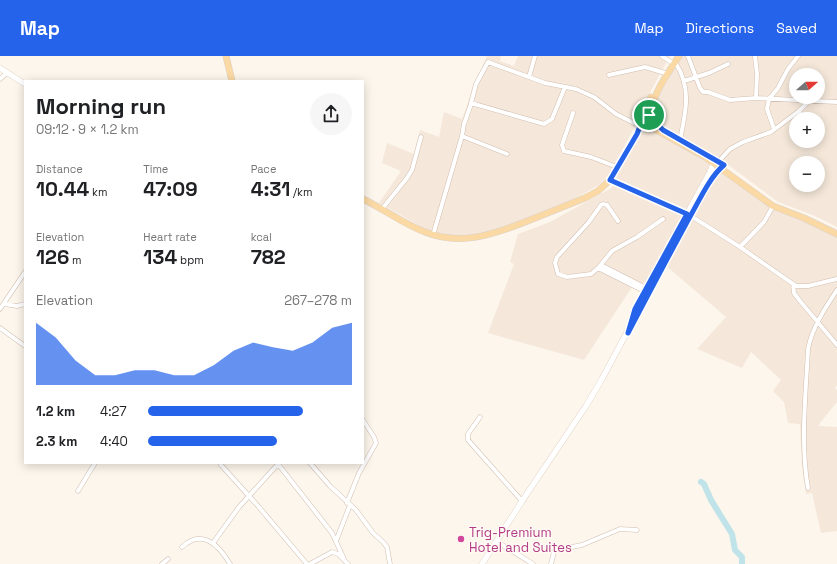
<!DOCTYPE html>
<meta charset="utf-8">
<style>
:root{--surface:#fff;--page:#f6f6f6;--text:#202124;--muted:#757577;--accent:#2563eb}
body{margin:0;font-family:"Space Grotesk",sans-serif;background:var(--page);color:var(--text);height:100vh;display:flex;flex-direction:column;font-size:15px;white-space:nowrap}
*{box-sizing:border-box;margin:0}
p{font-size:13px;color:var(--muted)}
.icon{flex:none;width:22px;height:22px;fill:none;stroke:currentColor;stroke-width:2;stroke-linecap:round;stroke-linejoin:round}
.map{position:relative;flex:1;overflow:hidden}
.sheet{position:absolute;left:24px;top:24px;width:340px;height:384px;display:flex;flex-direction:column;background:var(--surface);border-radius:0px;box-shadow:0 2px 10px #0003}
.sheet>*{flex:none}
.needle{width:26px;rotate:69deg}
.tools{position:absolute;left:789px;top:12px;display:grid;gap:8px}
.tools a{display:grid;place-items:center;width:36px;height:36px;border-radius:50%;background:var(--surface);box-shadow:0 2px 10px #0003;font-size:20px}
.pin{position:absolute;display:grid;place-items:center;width:34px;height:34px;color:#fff;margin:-17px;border:2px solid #fff;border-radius:50%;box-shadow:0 1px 4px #0007}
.round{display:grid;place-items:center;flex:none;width:42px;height:42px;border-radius:21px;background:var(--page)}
.overview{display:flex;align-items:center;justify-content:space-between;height:68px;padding:0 12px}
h1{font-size:22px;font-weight:800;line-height:30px}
.stats{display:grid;grid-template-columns:repeat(3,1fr);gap:6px;height:68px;padding:4px 12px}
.stats div{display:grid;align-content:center}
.stats b{font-size:20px;font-weight:800}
.stats small{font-size:11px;font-weight:400}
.stats p{font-size:11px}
.chart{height:112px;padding:8px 12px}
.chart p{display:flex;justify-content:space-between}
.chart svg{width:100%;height:72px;margin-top:4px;fill:var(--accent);opacity:.7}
ul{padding:0 12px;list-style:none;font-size:13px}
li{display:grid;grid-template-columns:64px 48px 1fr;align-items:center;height:30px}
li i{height:10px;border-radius:5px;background:var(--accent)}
header{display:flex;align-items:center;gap:24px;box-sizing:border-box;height:56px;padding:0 20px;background:var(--accent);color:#fff}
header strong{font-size:19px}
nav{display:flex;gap:22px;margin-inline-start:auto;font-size:14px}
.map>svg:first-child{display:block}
</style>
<header>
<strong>Map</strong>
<nav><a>Map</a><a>Directions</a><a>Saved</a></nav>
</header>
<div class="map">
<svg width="837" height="508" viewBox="0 0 837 508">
<rect width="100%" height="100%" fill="#fdf6ec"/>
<path fill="#f5e8da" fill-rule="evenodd" d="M487,0h14l-1,5 14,5 4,-10h152l-22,40 -10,24 -14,27 -15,27 -10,11 -21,12 -68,28 -28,9 -29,2 -24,-5 -50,-28 22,-32 -19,-8 5,-20 27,11 6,-24 19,7 5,-25 18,7 12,-34z
M681,0h156v171l-22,-11 -37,-14 -59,-44 -56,-31 -7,-9 -2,-10 3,-9zM796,19h22v22h-22zM796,63h22v22h-22zM796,107h22v22h-22z
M647,74l9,2 53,30 67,49 38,14 23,11v149l-2,3 2,2v12l-17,21 -1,3 18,1v104l-16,2 -9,-40 -6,1 -4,-28 -2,-42 -12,-1 -4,-21 -11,-11 8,-11 -30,-28 -9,16 -45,-19 29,-32 -68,-58 -12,23 -3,1 -7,-2 -52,79 -96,-27 26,-69 -4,-2 8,-28 32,-12 63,-35 -2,-4 28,-48z"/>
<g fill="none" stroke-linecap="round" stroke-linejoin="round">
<path stroke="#bfe3e8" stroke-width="6" d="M701,426l3,2 7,16 21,34 3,16 7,7v7"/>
<g stroke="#d1beb0" stroke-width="5">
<path id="street" d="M662,0l9,6
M688,0l12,32 3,4h5l22,8 26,-2 81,4
M755,0l2,18 -1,24
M675,6c17,26 11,49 5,78
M609,19l36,-8 20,6
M529,21l6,-21
M0,23l7,-6
M684,25l25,-8 19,-9
M471,47l73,21 8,-5 13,-32
M799,55l3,8
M573,57l-11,32 2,6 27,6 26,10
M774,73l-7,-20 2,-10 9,-11 10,-19 10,-13
M462,80l45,18
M719,105l11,-12 13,-7 28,-10 28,-21 10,-10
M610,124l77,34
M382,153l25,-31 5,-8 9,-33
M691,160l49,31 56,39h12l29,-7
M618,165l-11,-16 -4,-1 -2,1 -13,18 -31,34 -2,6 3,11 9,3 24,-3 7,-6 14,-17 25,-14 26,-18
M433,179l29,-99 2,-12 6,-17 6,-23 12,-22 57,21 31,6 18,8 22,17 24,12
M740,191l24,-25 9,-16
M601,209l45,23
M598,212l46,23
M793,228l1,9 6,8 37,44
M4,248l13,2 8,-2
M0,253l25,-37
M0,272l25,18
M480,361l-12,17v6l54,61
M310,407l20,23 26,24 17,23 10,9 4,5 3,17
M221,409l37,41 49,58
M808,432c-8,-45 -2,-95 0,-139 4,-21 17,-41 29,-59
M78,435l17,-28
M347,447l12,-30 17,-30 -2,-6 -11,-17
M336,485l14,-36
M496,485l37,23
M213,487l26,-36 39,-43 54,69 13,28
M182,491c20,-19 37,-2 48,17
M162,508l6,-5
M310,508l22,-12 6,2 10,10
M551,508l3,-12 3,-2 25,-5 38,-16 17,1"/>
</g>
<g stroke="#d6c0b0" stroke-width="6">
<path id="secondary" d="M0,12l25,16
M672,185l38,-69 5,-13
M631,265l13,-30 19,-34
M482,508l40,-63 64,-95 16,-27 71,-133 40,-68 11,-13"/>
</g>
<g stroke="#dad1cd" stroke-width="7">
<path id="primary" d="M226,0l6,25
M644,60l7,-19
M652,61c-3,-19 17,-45 27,-61
M653,63l10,11
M649,70l56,31 68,49 31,12 33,16
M363,143c21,10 40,25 62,33 35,14 67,3 100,-10 20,-8 40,-16 60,-24l13,-7 12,-11 27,-46 5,-14"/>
</g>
<use href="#street" stroke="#fff" stroke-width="4"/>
<use href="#secondary" stroke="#fff" stroke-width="5.5"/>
<use href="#primary" stroke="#fbd9a5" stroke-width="6"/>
</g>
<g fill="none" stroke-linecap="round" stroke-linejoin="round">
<g stroke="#fff" stroke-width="8">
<path id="route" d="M645,59l6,1 6,8 6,6 61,35c-14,12 -23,32 -32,48 -22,40 -43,80 -64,120l7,-24 52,-95 -77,-34 27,-46 6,-16z"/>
</g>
<use href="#route" stroke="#2563eb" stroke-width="5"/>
</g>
<circle fill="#d1479c" stroke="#fffaf3" stroke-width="1.5" cx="461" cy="483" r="4"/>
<g text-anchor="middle" stroke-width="3" stroke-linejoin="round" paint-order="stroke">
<g font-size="13" fill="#b23c85" stroke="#fffaf3" text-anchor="start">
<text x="469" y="481">Trig-Premium<tspan x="469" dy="15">Hotel and Suites</tspan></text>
</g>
</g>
</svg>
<div class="tools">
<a><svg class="needle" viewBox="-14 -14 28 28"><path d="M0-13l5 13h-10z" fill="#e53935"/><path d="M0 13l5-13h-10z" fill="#757577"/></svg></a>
<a>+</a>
<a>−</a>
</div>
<div class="pin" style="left:649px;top:59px;background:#1e9e55"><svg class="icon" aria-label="arrive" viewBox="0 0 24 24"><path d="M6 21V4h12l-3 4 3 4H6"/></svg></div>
<section class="sheet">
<div class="overview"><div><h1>Morning run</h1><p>09:12 · 9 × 1.2 km</p></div><a class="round"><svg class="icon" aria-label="share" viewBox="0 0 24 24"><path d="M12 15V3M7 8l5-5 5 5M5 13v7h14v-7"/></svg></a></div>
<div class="stats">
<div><p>Distance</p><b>10.44<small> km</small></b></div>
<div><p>Time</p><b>47:09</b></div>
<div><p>Pace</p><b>4:31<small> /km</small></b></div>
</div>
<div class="stats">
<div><p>Elevation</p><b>126<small> m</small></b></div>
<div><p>Heart rate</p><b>134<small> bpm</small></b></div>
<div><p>kcal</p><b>782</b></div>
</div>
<div class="chart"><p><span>Elevation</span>267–278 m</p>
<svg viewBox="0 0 160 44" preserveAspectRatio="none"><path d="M0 44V6L10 15L20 29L30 38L40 38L50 35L60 35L70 38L80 38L90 32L100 23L110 18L120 21L130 23L140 18L150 9L160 6V44z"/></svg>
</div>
<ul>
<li><b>1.2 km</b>4:27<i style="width:76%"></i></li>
<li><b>2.3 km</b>4:40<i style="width:63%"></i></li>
</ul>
</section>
</div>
